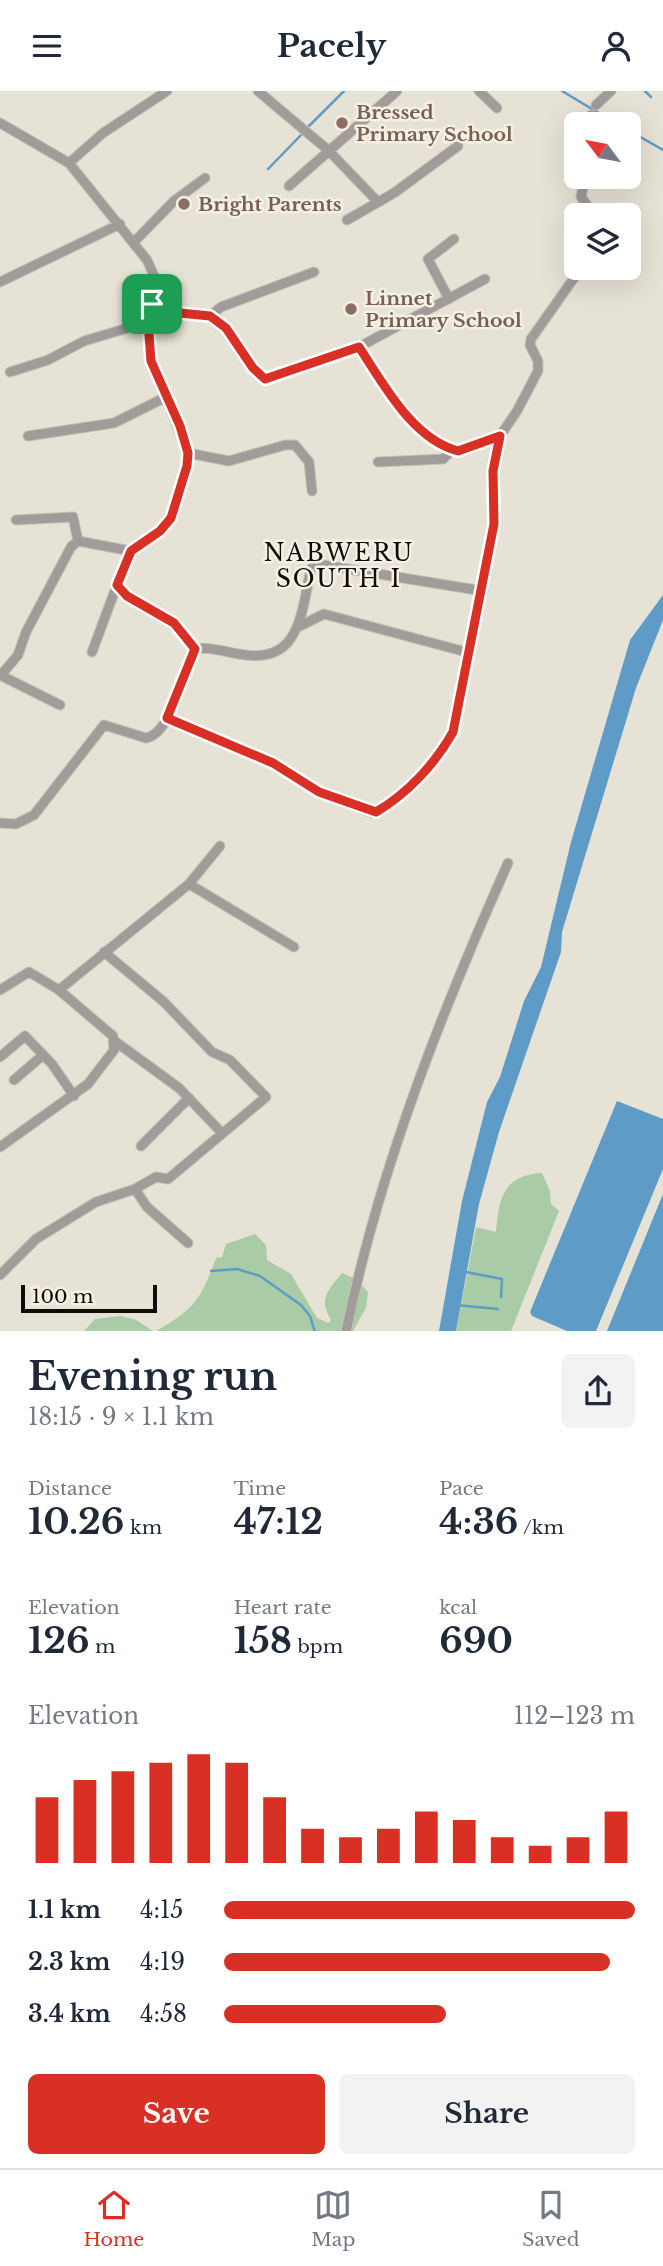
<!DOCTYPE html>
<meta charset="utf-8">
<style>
:root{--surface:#fff;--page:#f2f2f3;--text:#1f2937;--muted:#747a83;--line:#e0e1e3;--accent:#d93025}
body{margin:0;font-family:"Libre Baskerville",serif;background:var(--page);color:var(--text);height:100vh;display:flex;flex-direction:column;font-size:26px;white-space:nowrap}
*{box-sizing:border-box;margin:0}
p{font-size:23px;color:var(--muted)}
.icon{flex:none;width:38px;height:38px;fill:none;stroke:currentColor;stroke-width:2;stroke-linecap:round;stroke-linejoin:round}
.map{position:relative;height:1240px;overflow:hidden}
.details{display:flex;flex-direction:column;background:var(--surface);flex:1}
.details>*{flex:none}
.needle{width:46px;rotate:302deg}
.controls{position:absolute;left:564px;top:21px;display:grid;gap:14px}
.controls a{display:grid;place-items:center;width:77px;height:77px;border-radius:10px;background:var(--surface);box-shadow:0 7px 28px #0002;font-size:35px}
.scale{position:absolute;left:21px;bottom:18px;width:136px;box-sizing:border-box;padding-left:7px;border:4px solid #0f0d09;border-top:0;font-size:19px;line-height:24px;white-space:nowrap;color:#0f0d09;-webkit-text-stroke:5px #f5f0e4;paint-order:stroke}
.pin{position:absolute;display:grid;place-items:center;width:60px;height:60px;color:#fff;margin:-30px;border-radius:14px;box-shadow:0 4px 10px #0006}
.round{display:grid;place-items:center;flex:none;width:74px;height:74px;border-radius:10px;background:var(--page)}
.headline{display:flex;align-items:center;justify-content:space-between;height:119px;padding:0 28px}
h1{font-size:38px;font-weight:700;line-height:52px}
.stats{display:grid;grid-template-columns:repeat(3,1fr);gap:10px;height:119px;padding:7px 28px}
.stats div{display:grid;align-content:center}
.stats b{font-size:35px;font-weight:700}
.stats small{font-size:19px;font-weight:400}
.stats p{font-size:19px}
.chart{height:196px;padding:14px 28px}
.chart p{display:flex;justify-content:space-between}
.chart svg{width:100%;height:126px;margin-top:7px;stroke:var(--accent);stroke-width:6}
.cta{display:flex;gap:14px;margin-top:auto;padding:14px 28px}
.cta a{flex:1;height:80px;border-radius:10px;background:var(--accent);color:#fff;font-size:28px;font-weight:700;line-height:80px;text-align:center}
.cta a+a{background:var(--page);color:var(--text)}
ul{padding:0 28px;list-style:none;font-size:23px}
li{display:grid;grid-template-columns:112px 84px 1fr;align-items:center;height:52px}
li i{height:18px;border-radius:9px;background:var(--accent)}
header{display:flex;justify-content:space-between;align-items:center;height:91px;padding:0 28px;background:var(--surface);font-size:32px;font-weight:700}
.tabs{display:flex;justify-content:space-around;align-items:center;height:98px;border-top:2px solid var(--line);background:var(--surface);font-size:19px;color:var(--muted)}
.tabs a{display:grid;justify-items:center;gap:4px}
.tabs .selected{color:var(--accent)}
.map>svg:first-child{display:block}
</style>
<header><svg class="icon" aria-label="menu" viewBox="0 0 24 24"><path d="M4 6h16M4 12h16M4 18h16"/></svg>Pacely<svg class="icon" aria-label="person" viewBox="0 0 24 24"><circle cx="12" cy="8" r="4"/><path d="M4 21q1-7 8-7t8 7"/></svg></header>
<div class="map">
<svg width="663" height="1241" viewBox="0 0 663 1241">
<rect width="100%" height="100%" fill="#e7e2d6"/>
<path fill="#a9cba6" d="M542,1082l8,18 1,13 8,7 -48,120 -55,1 20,-105 20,5c3,-34 7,-57 46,-59z
M255,1143l11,11 1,15 24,14 26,44 11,5 3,-3c-13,-21 -3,-30 11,-47l14,6 12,13 -2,16 -13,23 -198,1c40,-24 45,-31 61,-74l6,-1 4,-13z
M121,1225l15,4 17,11h-69l11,-12z"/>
<path fill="#5e9cc7" d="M663,504v25l-27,68 -74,244 -1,20 -62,180 -20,72 -23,127h-17l23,-130 25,-99 13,-25 24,-76 17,-34 30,-125 59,-202z
M617,1010l46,18v50l-67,162h-29l-35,-15 -2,-4z
M663,1103v137h-56z"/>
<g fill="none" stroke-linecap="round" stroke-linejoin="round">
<path stroke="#5e9cc7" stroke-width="2.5" d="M562,0l55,33
M645,0l6,6
M307,37l37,-37
M628,39l35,20
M268,78l34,-35
M211,1180l26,-2 23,7 41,29 9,11 5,16
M466,1181l36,7 -1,18
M456,1214l42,4"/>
<g stroke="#c4c0b5" stroke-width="11">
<path id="minor" d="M258,0l70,59 50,52
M479,0l18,17
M596,14l15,-14
M591,24l1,9
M0,32l69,40
M585,86l-4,20 13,18
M289,95l108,-95
M347,129l47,-27 64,-47
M134,151l40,-41 31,-23
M0,191l120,-58
M449,208l-21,-40 26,-20
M152,213l28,9 30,3 16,12 27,40 12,11 94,-32 126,-68
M210,225l11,-9 93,-35
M359,256c23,35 53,93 99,104l42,-15
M10,281l38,-12 36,-19 64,-19
M28,345l86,-13 54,-27
M188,362l41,8 56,-16h10l14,17 3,29
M378,371l65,-3 10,-10
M16,429l57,-3 5,24
M131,460l-14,34 10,11 47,27 21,26
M298,536l26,-13 146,39
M195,558c13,-3 31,3 44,5 61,12 62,-40 72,-85l6,-5 166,27
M92,561l25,-67
M0,584l60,30
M1,584l17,-20 8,-23 45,-85 7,-6 53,10 30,-20 10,-13 16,-52 1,-13 -37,-93 -3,-38 8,-42 -9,-20 -78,-97 34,-30 64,-42
M167,627l106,45 46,29 53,21 16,-8 24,-20 33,-38 8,-15 41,-208 -1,-53 7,-35 17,-25 21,-40v-10l-8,-16 1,-6 50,-71
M0,732l16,1 18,-9 70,-90 42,13c25,-4 39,-68 49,-89
M189,793l105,63
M0,899l29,-18 30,18 130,-106 31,-38
M116,951l63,46 42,44
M0,966l25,-21 27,28 22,32
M14,989l29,-25
M141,1055l48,-48
M0,1056l88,-63 26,-34 -1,-14 -54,-46
M135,1098l12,18 41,36
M0,1184l36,-36 60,-37 39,-13 21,-12 12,2 98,-82 -36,-37 -18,-8 -48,-50 -60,-50
M346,1241c33,-162 95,-319 162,-469"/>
</g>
<use href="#minor" stroke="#a19b9a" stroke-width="9"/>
</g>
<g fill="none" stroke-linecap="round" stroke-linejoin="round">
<g stroke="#fff" stroke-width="14">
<path id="route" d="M152,213l28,9 30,3 16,12 27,40 12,11 94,-32c24,36 53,92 99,104l42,-15 -7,35 1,53 -41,208c-18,32 -46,62 -77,80l-57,-20 -46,-29 -106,-45 28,-69 -21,-26 -47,-27 -10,-11 14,-34 29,-20 11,-13 16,-52 1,-13 -8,-27 -29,-65 -3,-39z"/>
</g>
<use href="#route" stroke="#d93025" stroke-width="9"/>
</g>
<g fill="#8d6e63" stroke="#f5f0e4" stroke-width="2.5">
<circle cx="342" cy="32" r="7"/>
<circle cx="184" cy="113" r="7"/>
<circle cx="351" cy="218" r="7"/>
</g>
<g text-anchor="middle" stroke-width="5" stroke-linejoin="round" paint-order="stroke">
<g font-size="19" font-weight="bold" fill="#785e54" stroke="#f5f0e4" text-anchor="start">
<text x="356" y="28">Bressed<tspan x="356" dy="22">Primary School</tspan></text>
<text x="198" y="120">Bright Parents</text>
<text x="365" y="214">Linnet<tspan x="365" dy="22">Primary School</tspan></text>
</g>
<g font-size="23" letter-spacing="2" fill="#0f0d09" stroke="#f5f0e4">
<text x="339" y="470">NABWERU<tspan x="339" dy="26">SOUTH I</tspan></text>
</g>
</g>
</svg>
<div class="controls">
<a><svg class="needle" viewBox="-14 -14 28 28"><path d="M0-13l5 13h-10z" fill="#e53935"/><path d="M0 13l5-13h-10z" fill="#747a83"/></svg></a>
<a><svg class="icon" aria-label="layers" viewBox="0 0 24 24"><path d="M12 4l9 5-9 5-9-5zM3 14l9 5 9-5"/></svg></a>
</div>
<div class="scale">100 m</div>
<div class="pin" style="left:152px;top:213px;background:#1e9e55"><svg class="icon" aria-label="arrive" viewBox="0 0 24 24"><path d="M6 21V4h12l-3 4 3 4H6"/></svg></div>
</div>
<section class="details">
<div class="headline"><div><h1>Evening run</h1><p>18:15 · 9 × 1.1 km</p></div><a class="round"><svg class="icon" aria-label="share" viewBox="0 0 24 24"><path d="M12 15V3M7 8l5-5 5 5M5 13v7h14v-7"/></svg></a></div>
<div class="stats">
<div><p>Distance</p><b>10.26<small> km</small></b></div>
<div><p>Time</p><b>47:12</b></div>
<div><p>Pace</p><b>4:36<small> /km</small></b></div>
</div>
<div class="stats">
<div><p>Elevation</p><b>126<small> m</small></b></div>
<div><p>Heart rate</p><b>158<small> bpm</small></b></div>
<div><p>kcal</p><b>690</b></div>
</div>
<div class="chart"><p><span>Elevation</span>112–123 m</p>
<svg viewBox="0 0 160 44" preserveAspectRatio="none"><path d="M5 44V21M15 44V15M25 44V12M35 44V9M45 44V6M55 44V9M65 44V21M75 44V32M85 44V35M95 44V32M105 44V26M115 44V29M125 44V35M135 44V38M145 44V35M155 44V26"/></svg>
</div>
<ul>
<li><b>1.1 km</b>4:15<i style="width:100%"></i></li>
<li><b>2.3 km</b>4:19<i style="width:94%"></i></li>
<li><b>3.4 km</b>4:58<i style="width:54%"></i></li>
</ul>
<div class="cta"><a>Save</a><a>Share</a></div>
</section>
<nav class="tabs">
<a class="selected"><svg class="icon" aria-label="home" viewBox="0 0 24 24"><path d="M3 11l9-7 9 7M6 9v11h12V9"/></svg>Home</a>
<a><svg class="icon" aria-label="map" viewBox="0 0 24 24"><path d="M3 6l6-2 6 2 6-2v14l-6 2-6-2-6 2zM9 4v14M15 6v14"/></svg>Map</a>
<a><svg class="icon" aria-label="saved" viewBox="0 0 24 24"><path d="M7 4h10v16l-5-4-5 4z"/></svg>Saved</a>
</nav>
